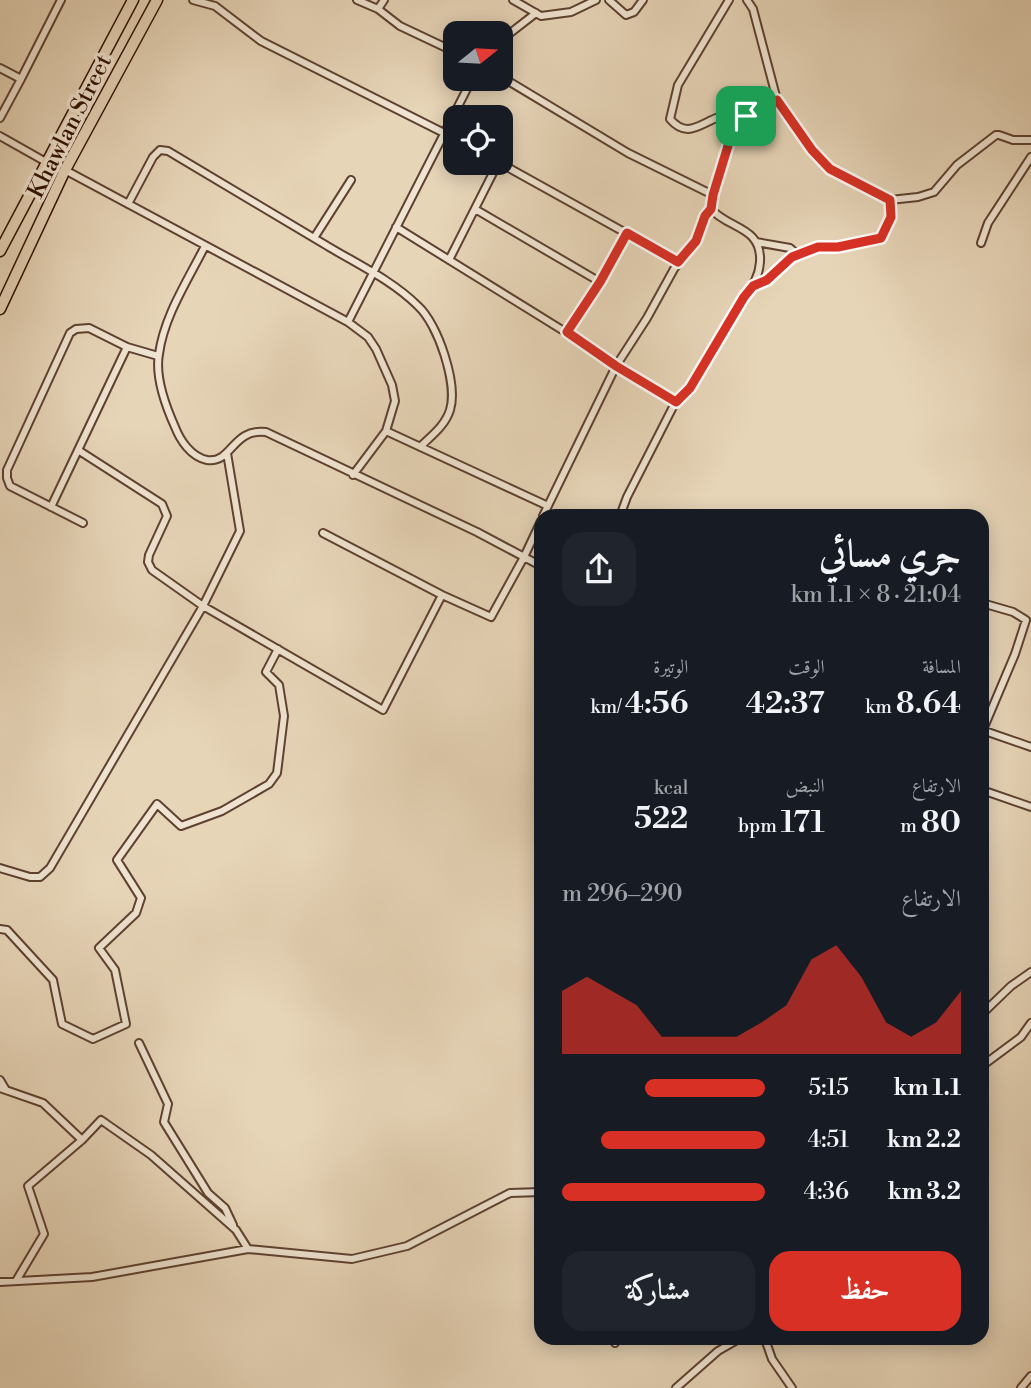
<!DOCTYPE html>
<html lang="ar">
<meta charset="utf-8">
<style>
:root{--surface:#171b24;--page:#20242c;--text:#f1f3f6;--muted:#9ea1a6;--accent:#d93025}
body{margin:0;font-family:"Libre Bodoni",Amiri,serif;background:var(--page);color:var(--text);direction:rtl;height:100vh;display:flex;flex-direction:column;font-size:26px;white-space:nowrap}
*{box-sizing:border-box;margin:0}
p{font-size:23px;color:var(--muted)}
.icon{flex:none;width:38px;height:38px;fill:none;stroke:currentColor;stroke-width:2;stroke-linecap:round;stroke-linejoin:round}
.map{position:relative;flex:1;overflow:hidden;direction:ltr}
.details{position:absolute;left:534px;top:509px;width:455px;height:836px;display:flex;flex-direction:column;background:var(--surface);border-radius:21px;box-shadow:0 4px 18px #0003;direction:rtl}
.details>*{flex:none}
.needle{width:46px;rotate:72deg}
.fabs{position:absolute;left:443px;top:21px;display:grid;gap:14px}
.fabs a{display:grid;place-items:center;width:70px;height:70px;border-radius:14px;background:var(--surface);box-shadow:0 4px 18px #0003;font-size:35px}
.pin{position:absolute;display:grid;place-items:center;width:60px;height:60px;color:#fff;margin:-30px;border-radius:14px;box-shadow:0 4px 10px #0006}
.round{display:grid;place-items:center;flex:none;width:74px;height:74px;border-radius:21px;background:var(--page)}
.overview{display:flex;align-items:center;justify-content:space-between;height:119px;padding:0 28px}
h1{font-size:38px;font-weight:600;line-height:52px}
.figures{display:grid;grid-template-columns:repeat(3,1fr);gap:10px;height:119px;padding:7px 28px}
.figures div{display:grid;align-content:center}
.figures b{font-size:30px;font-weight:600}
.figures small{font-size:19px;font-weight:400}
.figures p{font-size:19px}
.chart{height:196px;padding:14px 28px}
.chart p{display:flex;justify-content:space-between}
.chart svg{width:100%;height:126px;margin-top:7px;fill:var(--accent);opacity:.7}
.primary-button{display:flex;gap:14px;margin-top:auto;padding:14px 28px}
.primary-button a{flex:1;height:80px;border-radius:21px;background:var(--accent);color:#fff;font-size:28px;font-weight:600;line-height:80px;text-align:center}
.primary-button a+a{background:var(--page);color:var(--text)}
ul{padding:0 28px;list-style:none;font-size:23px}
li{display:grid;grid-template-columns:112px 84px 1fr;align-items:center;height:52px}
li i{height:18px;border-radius:9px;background:var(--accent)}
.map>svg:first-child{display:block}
</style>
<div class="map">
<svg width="1031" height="1388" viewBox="0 0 1031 1388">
<rect width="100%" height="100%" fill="#e7d5b8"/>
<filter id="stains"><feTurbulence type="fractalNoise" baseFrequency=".00286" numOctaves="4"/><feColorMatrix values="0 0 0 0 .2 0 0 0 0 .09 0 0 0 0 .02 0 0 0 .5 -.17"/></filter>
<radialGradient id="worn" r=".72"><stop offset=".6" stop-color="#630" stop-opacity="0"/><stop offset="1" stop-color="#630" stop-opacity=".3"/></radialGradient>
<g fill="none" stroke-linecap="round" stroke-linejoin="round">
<g stroke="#5e4130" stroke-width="10">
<path id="street" d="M193,0l22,6 46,35 183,92
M357,0l21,9 22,17 55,26
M513,0l28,16 30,-4 25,-12
M609,0l17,15 8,-3 9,-12
M729,0l-51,85 -8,34c18,21 31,3 52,-3 8,-2 17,0 24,0
M747,0l6,9 24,91 10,16 25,34 18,19 30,16 30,15 28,-3 16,-5 23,-27 39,-30h3l14,5h18
M378,9l6,-9
M500,41l36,-28
M0,68l21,11 -21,39
M500,76l128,77 85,42
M21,79l40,-79
M0,136l46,26
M500,163l178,99
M65,170l283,152 20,15 8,12 16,36 3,16 -9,30 -33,44
M128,204l25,-47 7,-7 8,1c52,31 104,62 156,93 31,19 68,36 94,62 20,18 40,78 32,104 -5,16 -19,26 -30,37
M475,209l125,73 -33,51
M711,209c4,-29 17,-88 46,-102 6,-3 14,-5 20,-7
M396,227l171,106 49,33 60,35 -49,96 -7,19
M314,238l37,-58
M756,242l34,6 8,7
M981,243l7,-20 43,-66
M205,246c-17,34 -41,70 -46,108 -4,22 7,53 16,73 5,13 16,30 32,33 25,4 25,-32 59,-28l211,100 64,34
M449,260l49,-97
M600,282l27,-49
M753,286l14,-6 25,-23 20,-8 26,-2 43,-9 10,-21 -1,-17
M348,322l124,-243
M386,431l162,75
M78,450l84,54 5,12 -18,39 -1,7 4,8 51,36 180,104 59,-115 -119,-62
M51,507l76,-160
M543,516l73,-150 31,-48 27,-49 22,-28 10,-25 5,-7c17,20 51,17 49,53 -1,15 -7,25 -17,35l-53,91 -15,14
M83,523l-73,-37 -3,-8v-8l63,-137 6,-4 13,-1 38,19 31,9
M442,595l49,22 33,-60 17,-36
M982,603l31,9 13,8 -11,34 -33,78
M982,730l49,17
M982,790l49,17
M0,868l30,9h10l10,-9 153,-262 37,-75 -13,-78
M0,929l7,1 46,50 9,44 31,15 33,-15 -11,-54 -16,-22 37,-35 5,-15 -24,-38 40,-56 24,22 41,-15 47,-27 8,-11 7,-57 -5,-31 -13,-13 12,-23
M982,1014l29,-28 20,-14
M139,1043l29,61 -4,18 44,71 17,15 8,17
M982,1066l39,-29 10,-14
M0,1080l6,10
M0,1088l43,15 39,37 -54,46 16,48 -28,47
M82,1140l19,-20 50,35 85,75 12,19
M0,1282l92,-5 156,-28 104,10 55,-13 103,-53 31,-1
M612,1339l3,4
M765,1339l7,20 20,29
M676,1388l42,-37 21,-12
M1021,1388l10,-12"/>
</g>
<g stroke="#311002" stroke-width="13">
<path id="primary" d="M0,251l133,-251
M0,309l65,-139 92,-170"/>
</g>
<use href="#street" stroke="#efe4d1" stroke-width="6"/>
<use href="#primary" stroke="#e7d5b8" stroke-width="10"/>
</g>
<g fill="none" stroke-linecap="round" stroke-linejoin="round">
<g stroke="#fff" stroke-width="14">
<path id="route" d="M777,100l35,50 18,19 60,31 1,17 -10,21 -43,9h-20l-26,10 -25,23 -14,6 -9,11 -54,91 -14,14 -60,-36 -49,-34 33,-50 27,-49 51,29 18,-21 9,-25 6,-7 2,-14 18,-59 15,-20 9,-8z"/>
</g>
<use href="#route" stroke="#d93025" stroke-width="9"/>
</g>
<g text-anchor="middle" stroke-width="7" stroke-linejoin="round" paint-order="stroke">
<g font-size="23" fill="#311002" stroke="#efe4d1">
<text transform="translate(69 126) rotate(-63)" y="8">Khawlan Street</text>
</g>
</g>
<rect width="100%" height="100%" filter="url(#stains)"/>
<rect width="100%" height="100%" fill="url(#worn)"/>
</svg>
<div class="fabs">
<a><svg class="needle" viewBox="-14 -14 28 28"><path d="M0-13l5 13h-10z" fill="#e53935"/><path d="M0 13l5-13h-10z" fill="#9ea1a6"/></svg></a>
<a><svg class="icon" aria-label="locate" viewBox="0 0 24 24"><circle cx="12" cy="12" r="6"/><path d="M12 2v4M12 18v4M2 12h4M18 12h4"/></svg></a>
</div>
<div class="pin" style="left:746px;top:116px;background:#1e9e55"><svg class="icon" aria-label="arrive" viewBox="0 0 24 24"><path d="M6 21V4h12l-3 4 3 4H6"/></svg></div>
<section class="details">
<div class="overview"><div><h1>جري مسائي</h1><p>21:04 · 8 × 1.1 km</p></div><a class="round"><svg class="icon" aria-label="share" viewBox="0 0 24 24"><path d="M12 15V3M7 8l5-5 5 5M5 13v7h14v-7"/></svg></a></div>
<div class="figures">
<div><p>المسافة</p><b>8.64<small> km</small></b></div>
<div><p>الوقت</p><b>42:37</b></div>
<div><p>الوتيرة</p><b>4:56<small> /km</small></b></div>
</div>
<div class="figures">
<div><p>الارتفاع</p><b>80<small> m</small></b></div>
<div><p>النبض</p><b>171<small> bpm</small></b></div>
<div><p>kcal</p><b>522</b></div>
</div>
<div class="chart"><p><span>الارتفاع</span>290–296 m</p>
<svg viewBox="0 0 160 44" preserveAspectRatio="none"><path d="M0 44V22L10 17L20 22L30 27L40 38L50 38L60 38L70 38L80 33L90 27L100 11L110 6L120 17L130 33L140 38L150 33L160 22V44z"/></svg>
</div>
<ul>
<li><b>1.1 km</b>5:15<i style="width:59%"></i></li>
<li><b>2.2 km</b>4:51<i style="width:81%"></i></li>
<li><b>3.2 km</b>4:36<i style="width:100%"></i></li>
</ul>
<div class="primary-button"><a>حفظ</a><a>مشاركة</a></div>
</section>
</div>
